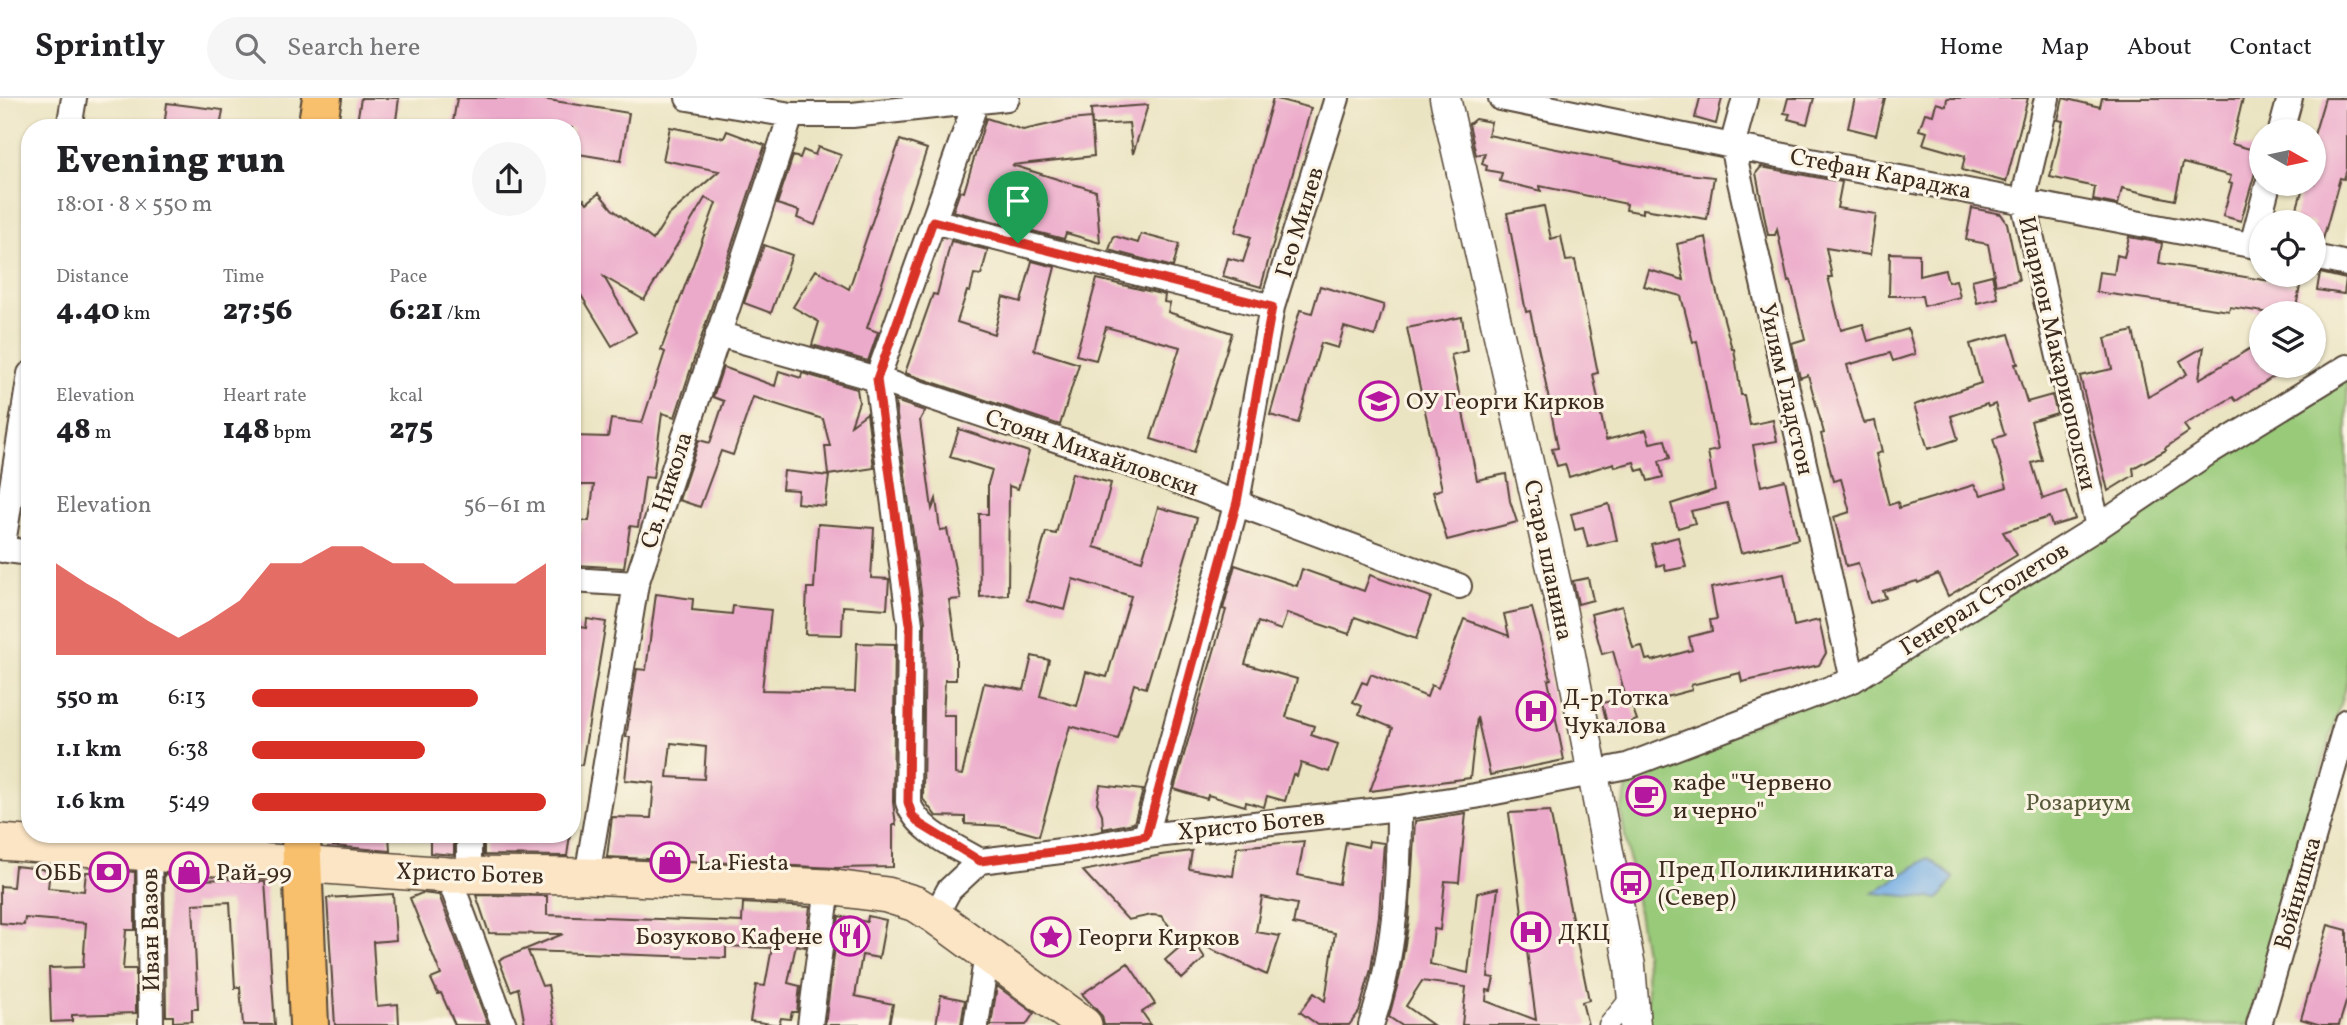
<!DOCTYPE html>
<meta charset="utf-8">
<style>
:root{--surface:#fff;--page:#f6f6f6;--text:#202124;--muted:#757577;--line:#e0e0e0;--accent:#d93025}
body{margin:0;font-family:Vollkorn,serif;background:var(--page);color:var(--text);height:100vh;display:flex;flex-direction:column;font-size:26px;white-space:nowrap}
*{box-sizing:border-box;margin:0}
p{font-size:23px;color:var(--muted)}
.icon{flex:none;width:38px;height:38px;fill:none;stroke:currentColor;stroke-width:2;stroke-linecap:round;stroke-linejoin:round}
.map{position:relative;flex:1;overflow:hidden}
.drawer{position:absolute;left:21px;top:21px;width:560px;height:724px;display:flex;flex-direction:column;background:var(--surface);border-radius:28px;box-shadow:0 2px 5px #0004}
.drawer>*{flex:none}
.needle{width:46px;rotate:99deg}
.controls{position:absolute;left:2249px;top:21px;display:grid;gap:14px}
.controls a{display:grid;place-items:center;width:77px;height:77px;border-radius:50%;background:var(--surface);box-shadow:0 2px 5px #0004;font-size:35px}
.pin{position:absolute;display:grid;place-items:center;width:60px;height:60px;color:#fff;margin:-72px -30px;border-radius:50% 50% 50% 0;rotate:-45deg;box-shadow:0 0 7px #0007}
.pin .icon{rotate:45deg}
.round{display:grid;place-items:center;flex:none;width:74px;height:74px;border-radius:37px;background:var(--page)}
.head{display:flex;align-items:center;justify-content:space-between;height:119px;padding:0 35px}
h1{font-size:38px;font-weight:800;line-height:52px}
.metrics{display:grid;grid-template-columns:repeat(3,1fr);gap:10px;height:119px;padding:7px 35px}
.metrics div{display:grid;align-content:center}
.metrics b{font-size:30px;font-weight:800}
.metrics small{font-size:19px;font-weight:400}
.metrics p{font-size:19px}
.chart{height:196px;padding:14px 35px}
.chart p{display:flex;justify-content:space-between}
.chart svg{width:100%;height:126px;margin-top:7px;fill:var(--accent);opacity:.7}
ul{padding:0 35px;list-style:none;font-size:23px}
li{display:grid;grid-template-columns:112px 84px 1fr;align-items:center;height:52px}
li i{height:18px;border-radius:9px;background:var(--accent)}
header{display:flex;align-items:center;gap:42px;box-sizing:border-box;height:98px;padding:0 35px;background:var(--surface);border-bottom:2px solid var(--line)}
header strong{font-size:33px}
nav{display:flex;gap:38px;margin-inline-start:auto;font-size:24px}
.search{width:490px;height:63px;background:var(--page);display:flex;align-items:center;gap:18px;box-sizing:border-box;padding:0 24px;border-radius:38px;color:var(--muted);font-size:26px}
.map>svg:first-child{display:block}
</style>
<header>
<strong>Sprintly</strong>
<div class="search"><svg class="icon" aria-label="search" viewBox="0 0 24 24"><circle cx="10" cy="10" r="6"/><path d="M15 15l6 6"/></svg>Search here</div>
<nav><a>Home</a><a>Map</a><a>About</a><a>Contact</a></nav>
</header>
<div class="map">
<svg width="2347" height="927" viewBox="0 0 2347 927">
<rect width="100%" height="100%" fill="#fcf5e5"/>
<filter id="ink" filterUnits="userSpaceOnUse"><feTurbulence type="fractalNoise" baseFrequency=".0143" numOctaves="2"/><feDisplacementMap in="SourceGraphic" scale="14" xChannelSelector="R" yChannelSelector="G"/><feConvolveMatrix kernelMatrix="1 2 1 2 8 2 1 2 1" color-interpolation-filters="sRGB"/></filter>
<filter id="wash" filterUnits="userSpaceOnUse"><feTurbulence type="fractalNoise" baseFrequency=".00686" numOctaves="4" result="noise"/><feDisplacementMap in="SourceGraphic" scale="28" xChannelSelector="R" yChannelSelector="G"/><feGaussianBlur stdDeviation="1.57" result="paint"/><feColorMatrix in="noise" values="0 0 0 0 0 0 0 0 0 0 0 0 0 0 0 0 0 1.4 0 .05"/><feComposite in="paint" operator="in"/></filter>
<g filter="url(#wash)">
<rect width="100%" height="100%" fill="#ebe4c2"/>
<path fill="#99ca7a" stroke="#6a7a4c" stroke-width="2" d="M2347,279v303l-99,345h-599l-4,-72 -24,-141 8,-32 224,-100z"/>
<path fill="#75ade4" stroke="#586c81" stroke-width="2" d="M1928,760l26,20 -15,21 -66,-6z"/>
<g id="blocks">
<path fill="#ecaacb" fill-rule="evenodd" d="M361,0h38l-4,30h-39z
M457,0h79l93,15 -8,48 -49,-8v-25h-120z
M1273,0l38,10 -50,179 -38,-11 5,-18 15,4 8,-25 -16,-5z
M1700,0h22l-6,26 -21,-6z
M1788,0h26l-7,26 -19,-5 2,-5 -6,-1z
M1855,0h30l-9,37 -28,-7z
M1947,0h81l-22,84 -44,-12 3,-14 -42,-12 4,-12 -8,-2 6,-17 8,2 3,-12 10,3z
M2063,0l37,9 2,-9h141l-11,46 29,8 -20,69 -18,-5 9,-32 -3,-1 2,-7 -48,-13 -8,37 -53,-12 -4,17 -25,-5 2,-13 -45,-10 13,-56 -5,-1z
M2325,0h22v71l-3,10 -4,-1 -18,65h-8v-21h-21l11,-38h10v-49z
M167,5l56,7 -3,18h-56z
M1148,7l-15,49 -4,-31 -37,2 -1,-16z
M986,20l37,12 46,-10 22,-2 3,38 -82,9 84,26 4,52 -34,-10 -2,6 -111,-28 7,-20 4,1z
M1475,21l16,3 -3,13 182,37 44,5 -7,42 -64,-10v4l-17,-3 1,-6 -87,-18 1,5 -41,-10 2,-8 -16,-3 1,-4 -5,-2 3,-11 -9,2 -7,-31z
M670,29l54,11 3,-7 38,14 -90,272 -13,-4 -9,65 -8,-1 -7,50 -8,-1 -6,42 -48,-3 6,-44h7l5,-36h-22v-49l36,1 3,-18 31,4 23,-71 -4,-2 55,-147 -11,-5 -61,102 -40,-23 32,55 -24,14 -31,-51 -9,9v-95l12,-10 3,4 12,-10 13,16 41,31 15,-24 51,-45 -56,-11z
M900,42l27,9 -60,179 11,4 -10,29 -56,-16 7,-23 -26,-15 23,-37 33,19z
M818,49l23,8 -26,70 -18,-7 2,-7 -22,-7 16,-48 7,2 3,-8 12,5z
M1761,69l81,15 -5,26 39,6 -6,41 -44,-7 6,29h-4l13,53 22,-6 5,17 40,-12 7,25 -22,7 -3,-8 -43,12 17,58 11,-2 7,31 -6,2 13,51 9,-3 1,6 75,-23 7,10 26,-8 -14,-48 12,-4 -10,-31 -7,3 -1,-3 -36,12 7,23 -30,10 -14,-44 67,-22 -11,-39 39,-10 9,30h-3l12,38 25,-7 5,18 -26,8 11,39 -10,3 11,36 23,-8 9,28 -23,7 -3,-9 -46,15 14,23 -69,41 -10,-22 -20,9 -1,-2 -34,10 3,7 -16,5 -12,-40 -12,3 -12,-49 16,-5 -9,-33 -8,2 -12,-47 3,-1 -16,-58 -8,3 -8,-35 13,-4 -14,-58 -3,1 -11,-53 -2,6h-7l-12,-62z
M1544,108l7,33 10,-3 5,25 9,-1 23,113 -5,1 13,66 40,-10 4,13 15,-3 5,18 -11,3 4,16 -15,4 -4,-12 -7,2 -3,-9 -19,5 -1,-4 -45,14 -4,-13 -8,2 -5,-17 6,-1 -15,-79 -13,-58 -4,1 -19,-99z
M1972,110l29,6 6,9 12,57 -23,5 -8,-41 -22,-4z
M1141,136l38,10 -6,23 -64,-17 5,-14 24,7z
M1706,139l8,45 18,67h2l7,46h3l6,30 23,-5 4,21 -24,4 8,41 24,-6 13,59 -57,14 -14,-50 -36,8 4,12 -17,5 -7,-24 44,-14 -7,-38 10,-2 -21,-109 -4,1 -12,-46 -37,-10 5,-16 35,10 -7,-36z
M2129,139l33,6 -3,20 141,23 -5,27h-25l-40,-6 -1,4 -133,-19 3,-20 15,2 3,-19 7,2z
M951,143l37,9 -7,25 -7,-1 -4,18 -3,-1 -10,31 37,12 9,-37 18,5 11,-41 23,6 -21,83 45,14 -19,61 -155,-52 28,-79 4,1z
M764,147l28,10 -21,58 -27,-10z
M1890,155l29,1v22l26,-6 3,12 8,-2 4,17 -36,9 -2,-10h-33z
M2320,175l26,6 -2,15 -27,-4z
M1992,177l6,23 -21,5 -5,-23z
M1097,181l68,16 -1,7 6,1 -2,9 64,21 -38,119 -43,-13 29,-92 -74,-20 -10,33 -20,-5z
M1320,188l64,19 -9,31 -31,-9 -6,21 -17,-5 -23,80 -28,-8 30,-105 12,3z
M1462,219l5,34 -16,4 26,125 29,-6 4,27 7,21 -70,18 -14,-48 9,-3 -35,-161z
M2133,233l15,66 39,-23 -7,-13 24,-14 -5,32 62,-37v24h29l-54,35 -3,-4 -49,28 5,7 -24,16 1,2 -33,18 1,7 -26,16 -28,-115 32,-7 -7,-31z
M723,269l52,19 4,-15 22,7 1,-5 55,16 2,13 -8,23 16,-12 7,55 -46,7 -3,-29h5l-7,-27 -70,-22 -20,58 -12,-4 -21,56 -21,-7 20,-60 11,3 14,-42 -11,-4z
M895,303l30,10 -5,9 12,89 4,-10 4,31 7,-1 14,70 -12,1 7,47v33h-11l-2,35h12v59l7,1 22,-92 40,7 8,-34 17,4 -9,36 37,10 9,-34 21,5 24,-81 -58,-17 -8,31 -38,-10 19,-68 10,2 16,-61 39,10 -17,64 48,14 16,-54 39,11 -51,170 -12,-4 -16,55 -48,-13 -31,110 -36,-10 -38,-2v-7l-29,-1 -13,-17 2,-177z
M959,331l70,23 -11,37 -9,-3 -1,109 -28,2 -1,-83h9v-30l4,-14 -42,-13z
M784,373l45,5 -4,30 -28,-3 1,-13 -16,-1z
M1609,406l8,36 -29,7 -5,-19 -8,2 -4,-16z
M818,426l56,4 -3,50 18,1 -2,30 -44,-3 -1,29 -37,-1 2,-46h7z
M1678,439l8,30 -20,4 -2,-7 -7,2 -6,-22z
M1235,467l62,21 5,-17 62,22 6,-16 61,22 -15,42 -61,-22 -6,17 -62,-21 -6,17 -23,-8 -13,42 52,15 -11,38 28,9 -3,9 27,9 -9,28 -28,-9 -4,13 -4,-2 -8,27 -18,-5 -3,11 -18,-5 -1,4 -37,-11 -1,4 -33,-10 52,-179 -3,-1z
M1784,476l10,52 25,-6 7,33 -7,12 -77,17 -2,-9 -49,12 1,5 -60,16 5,14 -22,8 -8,-4 -5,-21 24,-5 -13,-47 -11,3 -11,-40 31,-8 11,42 9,-2 4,14 5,-1 1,2 40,-11 -3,-13 23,-6 -2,-11 7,-1 -6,-31z
M1588,480l5,22 -15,4 -5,-23z
M656,496l37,5 -1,11 40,4 1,-8 38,4 -9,80 93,2 2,-49 38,1 -2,158 3,23h-3v42l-57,1 -229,-11 5,-40 39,1 3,-35 -29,-3 5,-43h-4l11,-68 9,1zM671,645l35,4 -2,32 -37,-2z
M1532,510l19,71 -3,1 16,80 -74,15 -13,-58 -7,61 -100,13 23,-63 -34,-14 3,-8 -9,-4 9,-20 5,2 4,-10 56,23 4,-12 7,3 26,-69 45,17 -5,-22z
M587,521l19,3 -24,143 -10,-1v-125l3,-13 11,2z
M1649,681l15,15 -21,20 -14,-15z
M1100,687l43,5 -9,33 -31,6 -1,-15 -5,-11z
M1550,713l39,189 -7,2 6,23h-126l4,-38 -44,-6 -16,25 27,19h-32l-12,-8 11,-42 9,-55 6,-99 51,-8 -7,69 -14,-1 -5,49 -6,-1 -4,35 38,9 9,-80 21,-5 -10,89 6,1 -3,13 -4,-1 -1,11 50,19 -27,-207z
M333,737h56l1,16 -57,-5z
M430,737h24v20l-24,-2z
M484,737h86l-3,21 -83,-1z
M1304,743l-6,34 41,9 7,-42 22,5 1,-6 15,2 -5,73 -8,53 -12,43 -10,13h-31l-18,-13 14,-19 11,8 10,-68 -42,-9 4,-20 -35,-7 -6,35 24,4 -13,39 -73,-34 11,17 -23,21 -17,-19 24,-21 -14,-6 -14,-17 -9,-1 -24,5 -45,-49 78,-16 31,-4 -3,18 44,7 4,-29z
M15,768l35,4 -2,18 36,3 2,-19h9l1,-3 39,3v58h-9l-3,39h13v44l-64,2v6l-21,1 -2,-54 34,-1 3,-44 -61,-5 -1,7 -24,-2v-37l13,1z
M164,776l34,3 1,3 27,-1 39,3 10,143h-32l-3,-38 -5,1 -5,-86 -37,2 5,105h-6v12l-19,1v-6h-7z
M422,795l17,2 49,130h-33l-14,-32 -3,1 -7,-15 10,-4 -31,-77z
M393,796l3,46 -23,2 4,64 21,-2 1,21h-64l-8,-127z
M476,797l71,1v19l195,7 1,-19 67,4 -5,40 -9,-2 -8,38 12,3 -3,26h-5l-2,7 -9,-1 -2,7 -29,-4 6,-36 9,1 7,-38 -46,-2v12l-198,-7 14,35 6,-1 7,40h-30l-7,-37 -7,3 -12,-31 64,-26 -74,-1z
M839,818l28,6 1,-6 18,4 -7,38 -17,-3 -7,41 38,8 -4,21h-64z
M2328,827l19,5v69l-8,26h-18l-20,-6z
M1128,865l27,41 -13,8 9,13h-47l-2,-9 -20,-22z
M997,888l37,27 -8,12h-35z
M941,897l24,5 -4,25h-25z"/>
</g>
</g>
<g filter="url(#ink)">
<use href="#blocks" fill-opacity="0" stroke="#554637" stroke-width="2"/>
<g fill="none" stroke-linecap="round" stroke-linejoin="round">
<g stroke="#554637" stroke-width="21">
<path id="pedestrian" d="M1608,927l26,-32"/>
</g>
<g stroke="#554637" stroke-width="28">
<path id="minor" d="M688,0l103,17h61l155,-17
M1501,0l231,48 529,101
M1745,0l-13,48 121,534
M2047,0l-24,102 75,327
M976,4l-99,277 33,245 -2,178c9,29 47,44 72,59
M69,30l5,-30
M2281,33l9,-33
M933,123l339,86
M2252,147l16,-61
M2314,159l33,7
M718,236l159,45 267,90 315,117
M0,451l30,4
M2,452l28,-176
M572,482l64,4
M149,737l2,190
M1146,738l91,-334 35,-195 65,-209
M448,777l56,150
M469,778v-41
M587,778l49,-292 155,-469
M935,818l14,-26 31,-29 97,-12 69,-13 253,-28 76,-12 152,-30 226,-86 245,-153 111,-75 138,-85
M810,927l18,-138
M976,927l11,-71
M1371,927c24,-69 28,-145 28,-217
M2259,927l88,-304"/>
</g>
<g stroke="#554637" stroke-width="33">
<path id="tertiary" d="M1445,0l115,505 70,363 5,59"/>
</g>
<g stroke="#554637" stroke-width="38">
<path id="secondary" d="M0,744l448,33 139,1 241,11 59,8 29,9 19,12 149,109"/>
</g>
<g stroke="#554637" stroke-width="42">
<path id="primary" d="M317,30l5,-30
M301,737l8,190"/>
</g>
<use href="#pedestrian" stroke="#fff" stroke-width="18"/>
<use href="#minor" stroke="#fff" stroke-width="24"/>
<use href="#tertiary" stroke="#fff" stroke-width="30"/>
<use href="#secondary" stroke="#fce5c4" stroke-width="35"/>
<use href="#primary" stroke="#f8bf6c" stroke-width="38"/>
</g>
</g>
<g fill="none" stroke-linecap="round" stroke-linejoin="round" filter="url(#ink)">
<g stroke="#fff" stroke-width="14">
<path id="route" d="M933,123l339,86 -35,195 -91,334 -69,13 -97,12 -60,-37 -8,-9 -4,-13 2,-178 -33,-245z"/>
</g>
<use href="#route" stroke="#d93025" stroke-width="9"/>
</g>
<defs>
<g id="school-ring" transform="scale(2.0125)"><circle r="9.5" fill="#fcf5e5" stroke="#b5179e" stroke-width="1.5"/><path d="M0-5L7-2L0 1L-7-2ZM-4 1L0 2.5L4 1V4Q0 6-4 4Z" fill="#b5179e"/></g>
<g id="hospital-ring" transform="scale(2.0125)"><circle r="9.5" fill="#fcf5e5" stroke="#b5179e" stroke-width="1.5"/><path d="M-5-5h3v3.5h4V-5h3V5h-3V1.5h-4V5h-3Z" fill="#b5179e"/></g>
<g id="cafe-ring" transform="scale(2.0125)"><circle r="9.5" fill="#fcf5e5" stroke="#b5179e" stroke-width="1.5"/><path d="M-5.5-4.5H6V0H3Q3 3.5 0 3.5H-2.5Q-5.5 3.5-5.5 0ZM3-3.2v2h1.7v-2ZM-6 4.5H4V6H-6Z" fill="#b5179e"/></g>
<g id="shop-ring" transform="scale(2.0125)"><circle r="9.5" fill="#fcf5e5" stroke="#b5179e" stroke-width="1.5"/><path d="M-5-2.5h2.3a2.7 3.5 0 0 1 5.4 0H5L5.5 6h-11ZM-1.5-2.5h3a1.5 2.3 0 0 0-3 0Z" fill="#b5179e"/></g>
<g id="bank-ring" transform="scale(2.0125)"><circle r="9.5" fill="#fcf5e5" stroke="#b5179e" stroke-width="1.5"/><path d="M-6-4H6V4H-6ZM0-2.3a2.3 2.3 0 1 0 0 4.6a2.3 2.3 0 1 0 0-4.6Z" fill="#b5179e"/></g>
<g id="bus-ring" transform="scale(2.0125)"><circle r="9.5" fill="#fcf5e5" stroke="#b5179e" stroke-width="1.5"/><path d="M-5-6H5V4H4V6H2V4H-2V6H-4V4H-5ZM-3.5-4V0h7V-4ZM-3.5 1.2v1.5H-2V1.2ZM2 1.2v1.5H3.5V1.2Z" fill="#b5179e"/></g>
<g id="restaurant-ring" transform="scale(2.0125)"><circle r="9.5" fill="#fcf5e5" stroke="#b5179e" stroke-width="1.5"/><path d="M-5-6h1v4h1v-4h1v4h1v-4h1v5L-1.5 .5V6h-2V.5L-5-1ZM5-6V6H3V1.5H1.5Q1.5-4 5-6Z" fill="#b5179e"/></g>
<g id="sight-ring" transform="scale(2.0125)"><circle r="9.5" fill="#fcf5e5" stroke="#b5179e" stroke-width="1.5"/><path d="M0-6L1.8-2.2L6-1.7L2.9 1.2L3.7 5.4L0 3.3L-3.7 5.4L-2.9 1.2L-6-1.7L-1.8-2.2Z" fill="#b5179e"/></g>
</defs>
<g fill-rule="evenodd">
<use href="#school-ring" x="1379" y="303"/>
<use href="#hospital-ring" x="1536" y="613"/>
<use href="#cafe-ring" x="1646" y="698"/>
<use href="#shop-ring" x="670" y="764"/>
<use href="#bank-ring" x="109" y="774"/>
<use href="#shop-ring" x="189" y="774"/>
<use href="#bus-ring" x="1631" y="785"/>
<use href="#hospital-ring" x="1531" y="834"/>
<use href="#restaurant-ring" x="850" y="838"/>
<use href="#sight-ring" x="1051" y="839"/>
</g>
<g text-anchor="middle" stroke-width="6" stroke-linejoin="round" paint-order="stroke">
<g font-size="24" fill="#3b2a1e" stroke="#fcf5e5">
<text transform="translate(1881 75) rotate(11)" y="8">Стефан Караджа</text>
<text transform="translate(1299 124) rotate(-73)" y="8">Гео Милев</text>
<text transform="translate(2058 255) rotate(77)" y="8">Иларион Макариополски</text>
<text transform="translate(1787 291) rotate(77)" y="8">Уилям Гладстон</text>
<text transform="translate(1092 354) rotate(19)" y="8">Стоян Михайловски</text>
<text transform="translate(666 392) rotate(-72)" y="8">Св. Никола</text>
<text transform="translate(1549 462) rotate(78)" y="8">Стара планина</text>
<text transform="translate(1984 500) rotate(-32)" y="8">Генерал Столетов</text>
<text transform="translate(1251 726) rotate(-6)" y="8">Христо Ботев</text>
<text transform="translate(470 775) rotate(2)" y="8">Христо Ботев</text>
<text transform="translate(2297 795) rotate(-74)" y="8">Войнишка</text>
<text transform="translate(150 832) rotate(-91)" y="8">Иван Вазов</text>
</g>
<g font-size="24" fill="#3b2a1e" stroke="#fcf5e5" text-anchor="start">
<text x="1406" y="311">ОУ Георги Кирков</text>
<text x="1563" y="607">Д-р Тотка<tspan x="1563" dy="28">Чукалова</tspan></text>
<text x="1673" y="692">кафе "Червено<tspan x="1673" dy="28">и черно"</tspan></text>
<text x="697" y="772">La Fiesta</text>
<text x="1658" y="779">Пред Поликлиниката<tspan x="1658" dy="28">(Север)</tspan></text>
<text x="82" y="782" text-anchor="end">ОББ</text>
<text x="216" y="782">Рай-99</text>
<text x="1558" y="842">ДКЦ</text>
<text x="823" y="846" text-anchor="end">Бозуково Кафене</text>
<text x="1078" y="847">Георги Кирков</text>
</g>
<g font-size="24" fill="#575a3a" stroke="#fcf5e5">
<text x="2078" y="712">Розариум</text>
</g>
</g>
</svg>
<div class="controls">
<a><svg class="needle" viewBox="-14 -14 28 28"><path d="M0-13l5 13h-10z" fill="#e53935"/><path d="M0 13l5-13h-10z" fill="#757577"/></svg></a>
<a><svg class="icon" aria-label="locate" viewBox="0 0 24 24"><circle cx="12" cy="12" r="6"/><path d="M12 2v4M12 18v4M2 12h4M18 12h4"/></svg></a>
<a><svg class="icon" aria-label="layers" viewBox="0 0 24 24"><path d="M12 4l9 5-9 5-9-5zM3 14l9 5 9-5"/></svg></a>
</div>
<div class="pin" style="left:1018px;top:145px;background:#1e9e55"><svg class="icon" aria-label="arrive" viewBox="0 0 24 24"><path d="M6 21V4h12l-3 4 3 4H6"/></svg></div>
<section class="drawer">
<div class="head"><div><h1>Evening run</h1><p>18:01 · 8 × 550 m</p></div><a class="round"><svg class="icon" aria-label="share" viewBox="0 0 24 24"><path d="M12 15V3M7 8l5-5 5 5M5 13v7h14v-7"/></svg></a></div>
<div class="metrics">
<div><p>Distance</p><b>4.40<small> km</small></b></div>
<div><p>Time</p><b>27:56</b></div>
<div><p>Pace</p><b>6:21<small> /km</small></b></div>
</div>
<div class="metrics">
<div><p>Elevation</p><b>48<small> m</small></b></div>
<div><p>Heart rate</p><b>148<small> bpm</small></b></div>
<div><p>kcal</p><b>275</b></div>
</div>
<div class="chart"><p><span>Elevation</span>56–61 m</p>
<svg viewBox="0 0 160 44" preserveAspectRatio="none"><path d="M0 44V12L10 19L20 25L30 32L40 38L50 32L60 25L70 12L80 12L90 6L100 6L110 12L120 12L130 19L140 19L150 19L160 12V44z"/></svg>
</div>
<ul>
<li><b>550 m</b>6:13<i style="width:77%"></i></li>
<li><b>1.1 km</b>6:38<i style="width:59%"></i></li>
<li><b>1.6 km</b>5:49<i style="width:100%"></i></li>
</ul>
</section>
</div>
